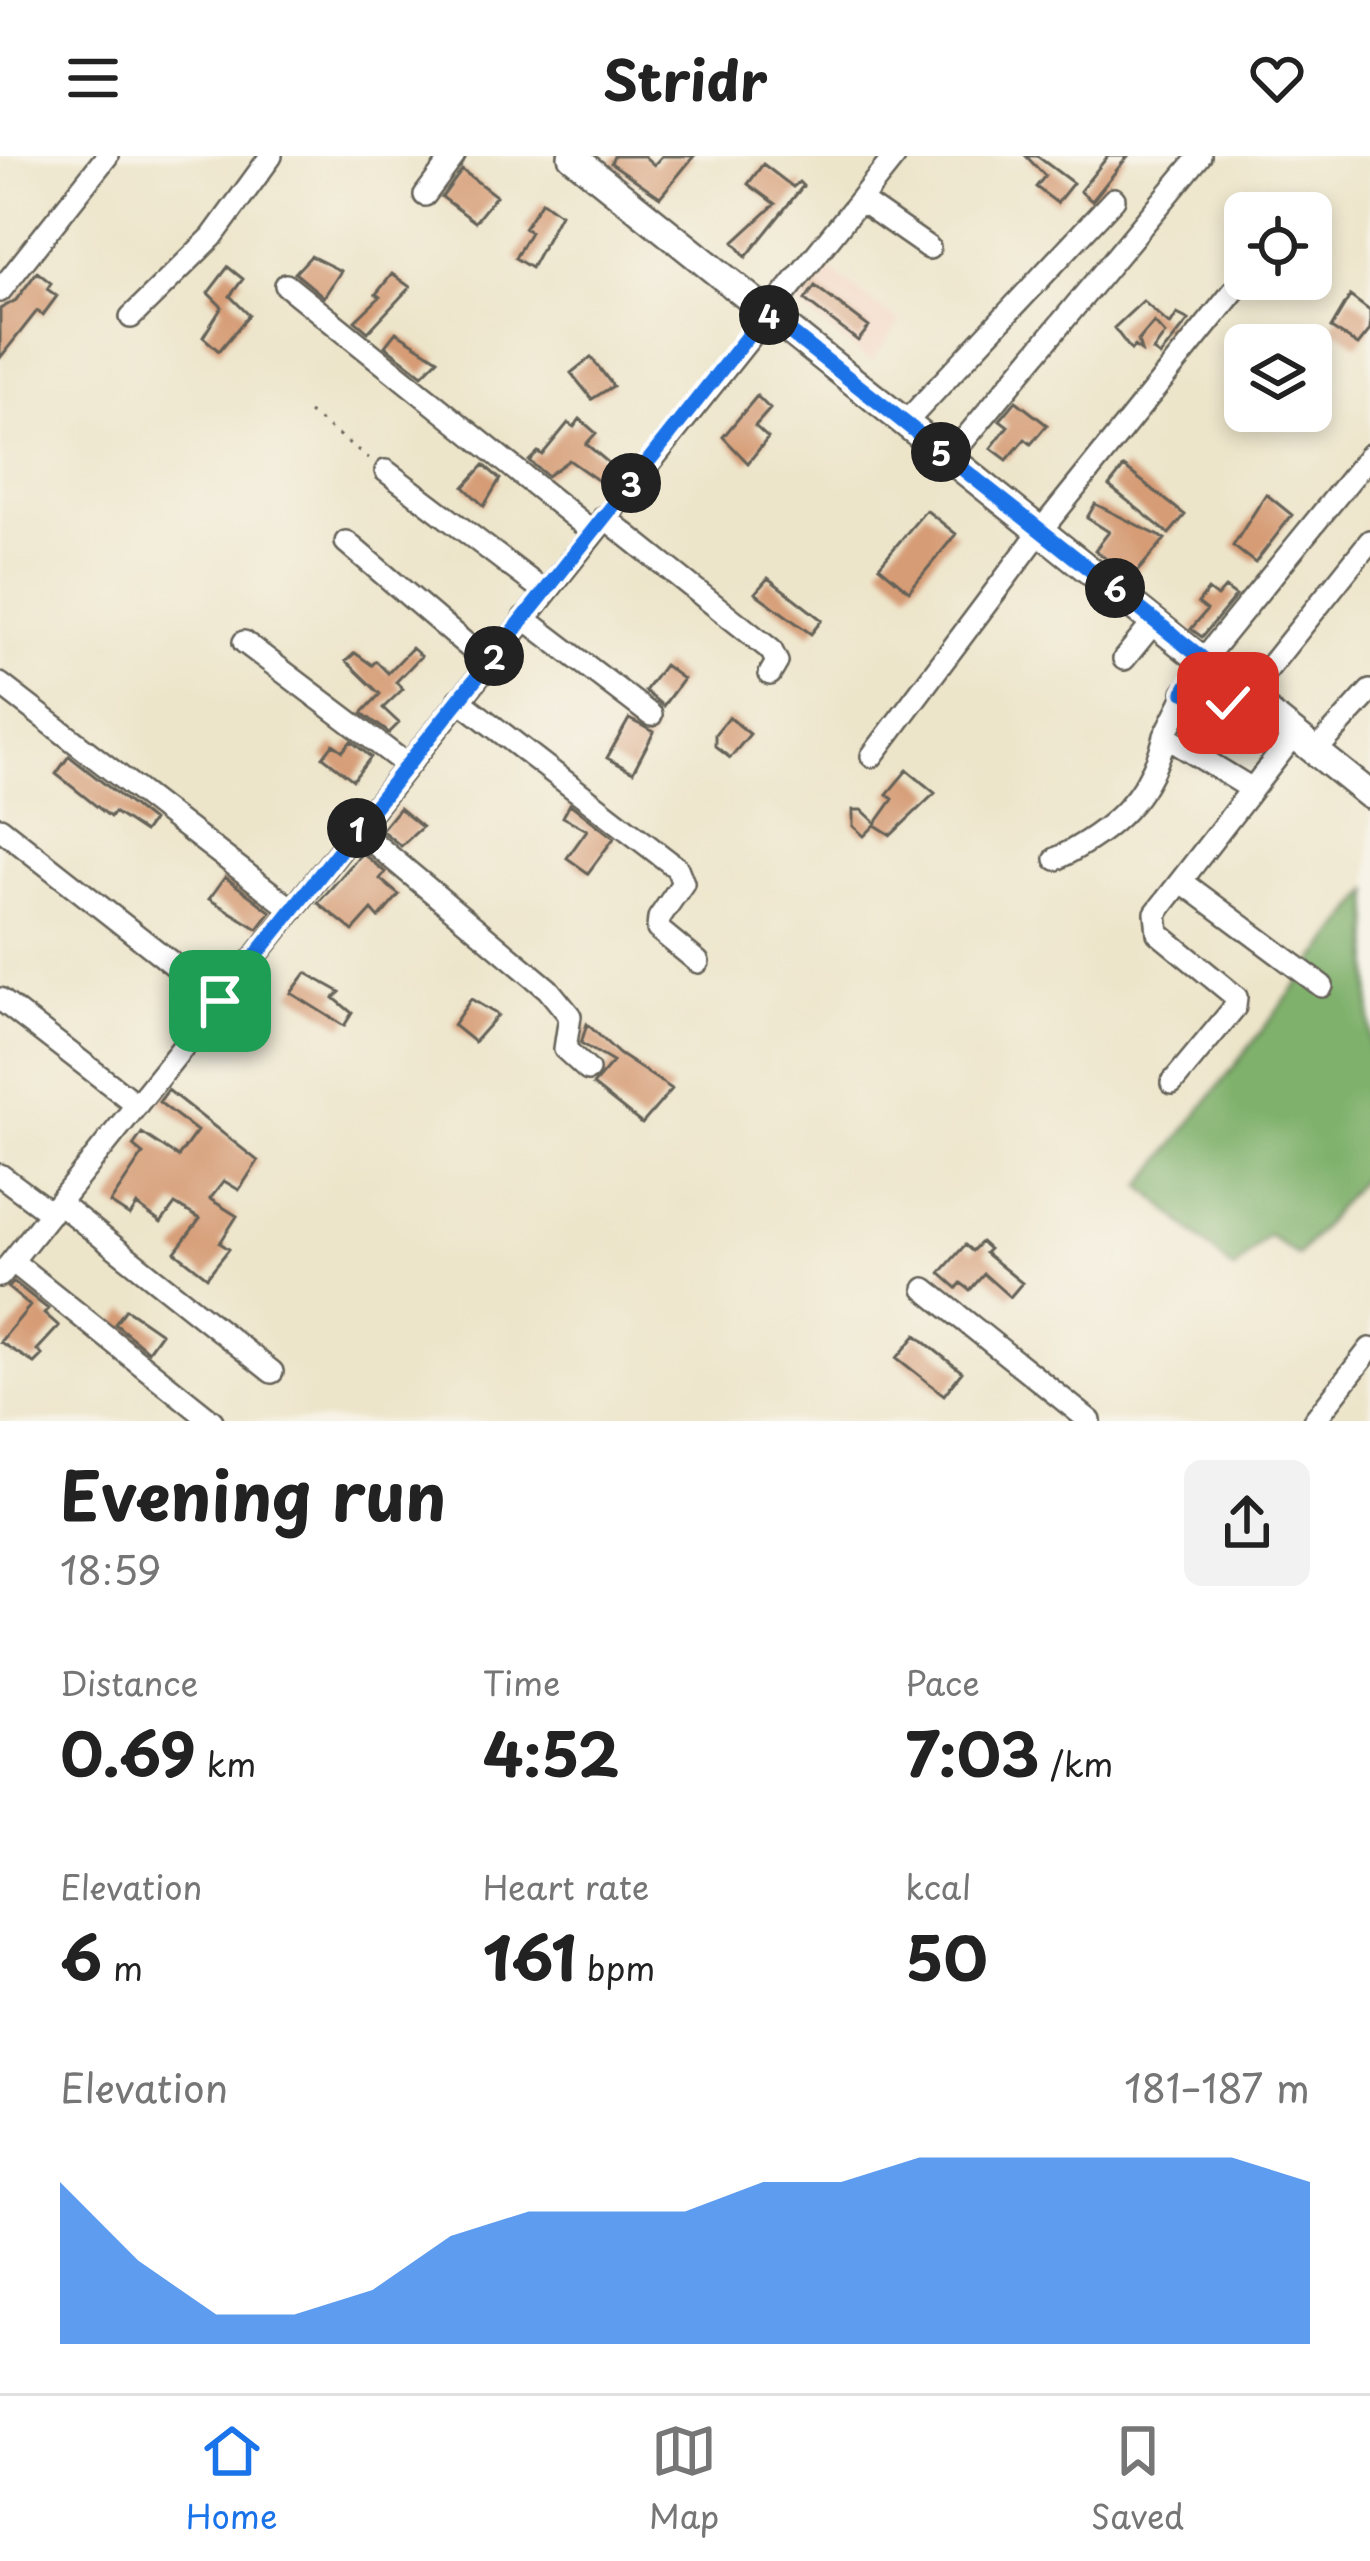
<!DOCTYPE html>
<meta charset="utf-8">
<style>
:root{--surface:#fff;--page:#f2f2f2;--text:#222;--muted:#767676;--line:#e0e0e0;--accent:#1a73e8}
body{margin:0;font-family:"Playpen Sans",sans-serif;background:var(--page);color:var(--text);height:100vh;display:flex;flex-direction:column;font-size:45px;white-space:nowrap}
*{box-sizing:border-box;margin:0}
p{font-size:39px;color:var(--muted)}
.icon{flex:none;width:66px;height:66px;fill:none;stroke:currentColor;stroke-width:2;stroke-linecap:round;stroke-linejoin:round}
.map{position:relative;height:1265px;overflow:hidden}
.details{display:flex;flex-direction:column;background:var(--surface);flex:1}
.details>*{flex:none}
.fabs{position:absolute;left:1224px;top:36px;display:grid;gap:24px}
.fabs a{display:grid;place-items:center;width:108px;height:108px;border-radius:18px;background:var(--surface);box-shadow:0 6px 18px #0003;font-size:60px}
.pin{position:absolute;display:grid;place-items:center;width:102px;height:102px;color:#fff;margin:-51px;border-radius:24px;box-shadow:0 6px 18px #0006}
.km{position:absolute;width:60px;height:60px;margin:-30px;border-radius:50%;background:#222;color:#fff;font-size:33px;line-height:60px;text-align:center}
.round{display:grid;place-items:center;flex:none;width:126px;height:126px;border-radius:18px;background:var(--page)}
.headline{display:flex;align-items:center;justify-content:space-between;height:204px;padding:0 60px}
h1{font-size:66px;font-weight:700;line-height:90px}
.figures{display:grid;grid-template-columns:repeat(3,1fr);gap:18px;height:204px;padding:12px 60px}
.figures div{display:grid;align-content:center}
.figures b{font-size:60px;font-weight:700}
.figures small{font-size:33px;font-weight:400}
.figures p{font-size:33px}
.chart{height:336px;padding:24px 60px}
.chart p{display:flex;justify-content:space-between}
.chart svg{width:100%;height:216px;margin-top:12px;fill:var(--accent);opacity:.7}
header{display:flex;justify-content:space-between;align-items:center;height:156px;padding:0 60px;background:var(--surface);font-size:54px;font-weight:700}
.menu{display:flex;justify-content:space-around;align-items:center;height:168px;border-top:3px solid var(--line);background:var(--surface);font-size:33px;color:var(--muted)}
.menu a{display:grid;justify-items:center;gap:6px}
.menu .selected{color:var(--accent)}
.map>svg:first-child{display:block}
</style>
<header><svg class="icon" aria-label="menu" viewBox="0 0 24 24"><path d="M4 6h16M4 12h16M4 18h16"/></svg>Stridr<svg class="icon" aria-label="heart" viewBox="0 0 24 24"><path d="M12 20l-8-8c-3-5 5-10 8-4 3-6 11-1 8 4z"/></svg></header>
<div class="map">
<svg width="1370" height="1265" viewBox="0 0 1370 1265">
<rect width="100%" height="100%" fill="#f7f3e8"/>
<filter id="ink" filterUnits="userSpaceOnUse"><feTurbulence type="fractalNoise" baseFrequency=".00833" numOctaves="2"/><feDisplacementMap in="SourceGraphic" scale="24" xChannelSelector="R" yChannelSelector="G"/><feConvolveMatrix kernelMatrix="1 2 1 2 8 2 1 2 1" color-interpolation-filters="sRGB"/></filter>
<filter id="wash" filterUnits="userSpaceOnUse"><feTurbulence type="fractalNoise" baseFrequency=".004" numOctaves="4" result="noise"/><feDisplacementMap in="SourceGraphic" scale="48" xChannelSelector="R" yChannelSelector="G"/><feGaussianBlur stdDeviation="2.7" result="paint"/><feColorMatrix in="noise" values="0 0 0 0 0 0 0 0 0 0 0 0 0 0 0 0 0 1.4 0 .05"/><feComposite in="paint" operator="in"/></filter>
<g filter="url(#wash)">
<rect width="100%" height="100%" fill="#ede5ca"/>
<path fill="#f4d3c1" d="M822,107l78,60 -29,39 -79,-61z"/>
<path fill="#7fb16c" stroke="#4e6644" stroke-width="3" d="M1370,734v278l-72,88 -30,-21 -34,35 -92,-84z"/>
<g id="blocks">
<path fill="#d69c76" d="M614,0h30l10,9 8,-9h32l-34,41 -49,-34z
M1026,0h11l36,27 -16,20 -21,-16 9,-11z
M1108,0h20l-36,45 -12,-10z
M763,8l30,23 6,-5 4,4 -57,71 -12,-15 41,-38 -27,-20z
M462,14l34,26 -21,26 -33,-25z
M542,45l18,13 -29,54 -16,-10 15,-26 -6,-4z
M311,100l30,15 -17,26 -29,-24z
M228,111l15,12 -13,17 19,19 -30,36 -16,-14 19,-30 -14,-14z
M37,116l14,11 -4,6 10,7 -14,19 -6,-4 -37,47v-49l16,-9z
M392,118l18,13 -42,45 -13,-11 25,-24 -4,-3z
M815,130l54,41 -11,14 -53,-41z
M1350,140l20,15v19l-12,15 -27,-17z
M1143,145l27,24 7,-11 12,6 -29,36 -7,-5 12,-17 -11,-12 -16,19 3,10 -7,-5 -3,4 -17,-22z
M396,176l42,27 -16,16 -37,-29z
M591,201l22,29 -21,13 -21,-26z
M757,240l13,13 -15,17 13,12 -20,25 -25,-26z
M1016,245l31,24 -16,19 -6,-5 -18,21 -16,-12 17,-22 -8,-6z
M580,263l16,14 -10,11 36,30 -12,15 -41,-29 -22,16 -18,-15 9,-9 4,3 26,-32 6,4z
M484,309l16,14 -16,27 -20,-19z
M1124,311l61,48 -16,19 -60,-48z
M1266,338l26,21 -37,48 -22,-17z
M1095,348l70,35 -34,40 -36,-29 14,-18 -22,-14z
M926,354l30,24 -47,57 -30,-25z
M768,422l54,42 -11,14 -56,-41z
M1225,432l11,8 -34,41 -11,-8 16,-19 -9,-7 10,-13 9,7z
M412,492l9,8 -25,26 7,7 -20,19 16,15 -10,10 -27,-20 18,-19 -34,-33 9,-8 17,12 4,-4 12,12z
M664,509l19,14 -20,27 -18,-15z
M729,561l21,17 -20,24 -15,-12v-12z
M629,563l25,13 -21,40 -26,-14z
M351,585l20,16 -18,23 -30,-23 10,-13 10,7z
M69,600l83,65 -8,11 -30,-20 -4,5 -54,-43z
M907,614l28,23 -44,42 -16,-10 -11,11 -11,-10v-16h9l14,13 17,-24 -6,-5z
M570,648l44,34 -26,35 -21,-15 20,-28 -24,-13z
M399,652l23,19 -21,19 -20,-16z
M362,697l23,19 -5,7 19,16 -20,23 -7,-8 -19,21 -35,-28z
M225,721l46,35 -13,17 -49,-30z
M306,817l34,19 -6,6 18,15 -8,13 -53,-33z
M471,843l27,16 -24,27 -21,-17z
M587,868l32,30 53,35 -30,35 -49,-39 20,-23 -32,-19z
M168,934l90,71 -19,29 -15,-9 -14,18 27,17 -17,27 9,6 -22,28 -32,-25 25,-33 -25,-15 -14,19 -24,-18 -7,11 -20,-13 33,-49 -10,-8 9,-13 36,24 19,-26 -38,-29z
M981,1086l8,7 -4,4 37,30 -12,14 -26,-23 -14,16 -9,-7 -4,5 -17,-15 25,-28 7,6z
M14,1126l34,27 -4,4 15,13 -22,24 5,5 -8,8 -34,-21 30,-36 -22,-18z
M126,1153l35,24 -13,18 -33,-27z
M916,1179l46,37 -18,23 -47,-37z"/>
</g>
</g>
<g filter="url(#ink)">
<use href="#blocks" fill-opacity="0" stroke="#656259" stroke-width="3"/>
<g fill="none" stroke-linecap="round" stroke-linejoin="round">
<g stroke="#656259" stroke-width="26">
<path id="minor" d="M425,39l29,-39
M860,44l69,48
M1297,57l5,-6
M286,129l307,247
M0,135l107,-135
M131,161l81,-80 59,-81
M905,267l209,-224
M949,302l251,-302
M386,315l159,121
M604,361l167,133 6,12 -7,12
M346,386l142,121
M524,462l127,97
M244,486l163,123
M1124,503l31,-38
M0,528l293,226
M1184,536l29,11 34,-8 123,-154
M459,544l218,168 6,15 -24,35 -1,11 40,33
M1165,580l38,-76 167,-205
M1316,595l54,-60
M872,600l170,-227 203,-252
M0,672l220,173
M357,673l191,160 22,27 -5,33 23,21
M1056,703c56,-28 94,-62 109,-123l87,53
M1181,725l141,105
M0,843l137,106
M1172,927l63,-76 1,-10 -78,-64 -2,-20 139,-179
M0,1019l51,38
M59,1047l213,169
M12,1105l200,160
M0,1120l895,-1120
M925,1133l165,132
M1314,1265l56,-72"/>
</g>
<g stroke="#656259" stroke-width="32">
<path id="major" d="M572,0l798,639"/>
</g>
<path stroke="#656259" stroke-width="3" stroke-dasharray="3 9" stroke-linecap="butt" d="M309,257l61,46"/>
<use href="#minor" stroke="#fff" stroke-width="21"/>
<use href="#major" stroke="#fff" stroke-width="27"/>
</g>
</g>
<g fill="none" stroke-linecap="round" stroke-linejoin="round" filter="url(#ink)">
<g stroke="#fff" stroke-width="24">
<path id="route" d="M220,845l546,-688 437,346 -19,33 20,9 24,2"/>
</g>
<use href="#route" stroke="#1a73e8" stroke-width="15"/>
</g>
</svg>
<div class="fabs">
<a><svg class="icon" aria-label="locate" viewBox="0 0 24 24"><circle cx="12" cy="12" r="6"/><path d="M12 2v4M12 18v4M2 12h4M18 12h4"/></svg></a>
<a><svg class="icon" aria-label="layers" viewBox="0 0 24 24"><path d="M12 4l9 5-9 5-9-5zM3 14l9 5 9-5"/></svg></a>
</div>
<div class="pin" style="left:220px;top:845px;background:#1e9e55"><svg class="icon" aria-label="arrive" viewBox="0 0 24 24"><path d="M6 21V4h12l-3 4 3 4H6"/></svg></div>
<div class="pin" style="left:1228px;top:547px;background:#d93025"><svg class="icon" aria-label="check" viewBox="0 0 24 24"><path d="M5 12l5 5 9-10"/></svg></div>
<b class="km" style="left:357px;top:672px">1</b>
<b class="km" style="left:494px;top:500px">2</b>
<b class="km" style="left:631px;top:327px">3</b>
<b class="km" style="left:769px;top:159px">4</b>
<b class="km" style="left:941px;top:296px">5</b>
<b class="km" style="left:1115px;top:432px">6</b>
</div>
<section class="details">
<div class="headline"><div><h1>Evening run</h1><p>18:59</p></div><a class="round"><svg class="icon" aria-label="share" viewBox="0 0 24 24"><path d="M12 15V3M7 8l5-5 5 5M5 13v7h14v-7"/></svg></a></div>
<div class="figures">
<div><p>Distance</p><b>0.69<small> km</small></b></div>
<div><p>Time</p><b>4:52</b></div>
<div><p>Pace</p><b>7:03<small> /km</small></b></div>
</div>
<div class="figures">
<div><p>Elevation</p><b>6<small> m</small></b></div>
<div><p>Heart rate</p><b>161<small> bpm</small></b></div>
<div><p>kcal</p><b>50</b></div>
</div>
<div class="chart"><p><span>Elevation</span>181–187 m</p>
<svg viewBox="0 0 160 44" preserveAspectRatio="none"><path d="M0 44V11L10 27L20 38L30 38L40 33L50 22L60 17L70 17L80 17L90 11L100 11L110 6L120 6L130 6L140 6L150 6L160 11V44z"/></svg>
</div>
</section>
<nav class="menu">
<a class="selected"><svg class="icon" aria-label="home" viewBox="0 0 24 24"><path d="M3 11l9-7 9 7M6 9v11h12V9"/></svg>Home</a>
<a><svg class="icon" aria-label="map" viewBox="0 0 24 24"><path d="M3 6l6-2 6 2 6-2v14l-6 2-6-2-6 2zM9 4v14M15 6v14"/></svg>Map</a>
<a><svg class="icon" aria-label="saved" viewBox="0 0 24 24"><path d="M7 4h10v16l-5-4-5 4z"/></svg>Saved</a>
</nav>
